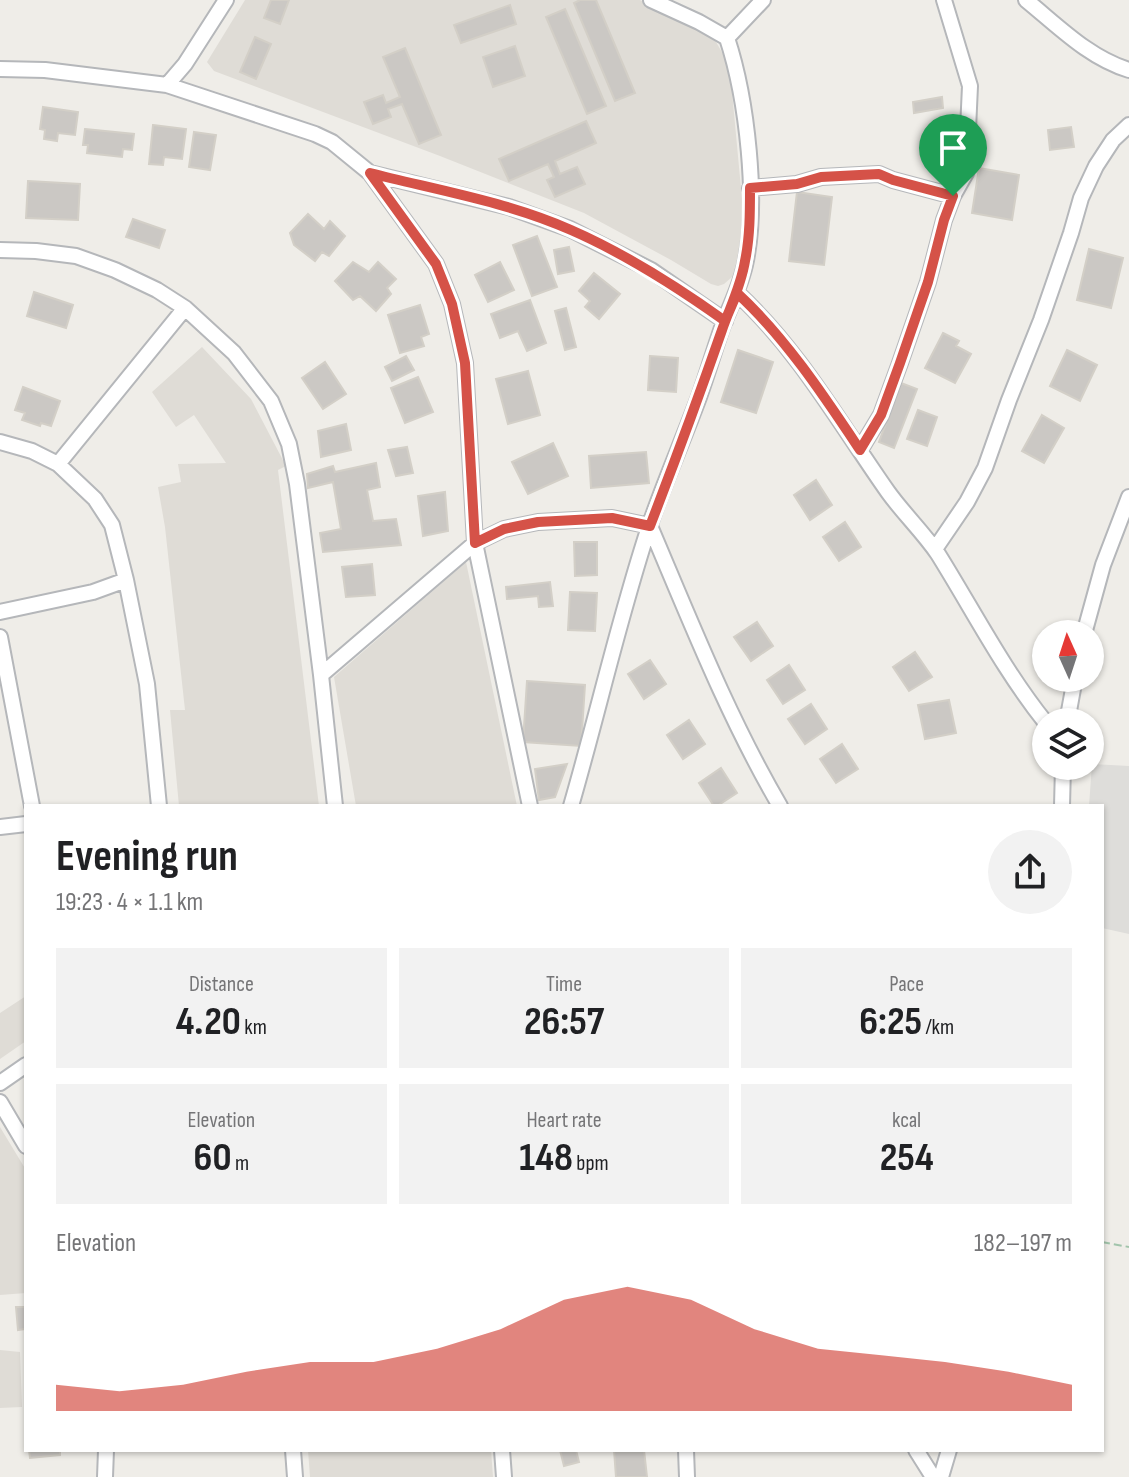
<!DOCTYPE html>
<meta charset="utf-8">
<style>
:root{--surface:#fff;--page:#f2f2f2;--text:#202124;--muted:#757577;--accent:#d55248}
body{margin:0;font-family:"Sofia Sans Condensed",sans-serif;background:var(--page);color:var(--text);height:100vh;display:flex;flex-direction:column;font-size:30px;white-space:nowrap}
*{box-sizing:border-box;margin:0}
p{font-size:26px;color:var(--muted)}
.icon{flex:none;width:44px;height:44px;fill:none;stroke:currentColor;stroke-width:2;stroke-linecap:round;stroke-linejoin:round}
.map{position:relative;flex:1;overflow:hidden}
.drawer{position:absolute;left:24px;top:804px;width:1080px;height:648px;display:flex;flex-direction:column;background:var(--surface);border-radius:0px;box-shadow:0 2px 6px #0004}
.drawer>*{flex:none}
.needle{width:52px;rotate:357deg}
.fabs{position:absolute;left:1032px;top:620px;display:grid;gap:16px}
.fabs a{display:grid;place-items:center;width:72px;height:72px;border-radius:50%;background:var(--surface);box-shadow:0 2px 6px #0004;font-size:40px}
.pin{position:absolute;display:grid;place-items:center;width:68px;height:68px;color:#fff;margin:-82px -34px;border-radius:50% 50% 50% 0;rotate:-45deg;box-shadow:0 0 8px #0007}
.pin .icon{rotate:45deg}
.round{display:grid;place-items:center;flex:none;width:84px;height:84px;border-radius:42px;background:var(--page)}
.summary{display:flex;align-items:center;justify-content:space-between;height:136px;padding:0 32px}
h1{font-size:44px;font-weight:700;line-height:60px}
.stats{display:grid;grid-template-columns:repeat(3,1fr);gap:12px;height:136px;padding:8px 32px}
.stats div{display:grid;align-content:center;border-radius:0px;background:var(--page);text-align:center}
.stats b{font-size:40px;font-weight:700}
.stats small{font-size:22px;font-weight:400}
.stats p{font-size:22px}
.chart{height:224px;padding:16px 32px}
.chart p{display:flex;justify-content:space-between}
.chart svg{width:100%;height:144px;margin-top:8px;fill:var(--accent);opacity:.7}
.map>svg:first-child{display:block}
</style>
<div class="map">
<svg width="1129" height="1477" viewBox="0 0 1129 1477">
<rect width="100%" height="100%" fill="#efede8"/>
<path fill="#deddda" d="M1092,764l37,2v168l-27,-6v-122h-13z"/>
<path fill="#dfdcd6" d="M245,0h395l59,29 17,13 10,17 5,22 12,129 -5,51 -6,16 -8,7 -6,2 -7,-2 -40,-24 -87,-47 -144,-57 -226,-85 -7,-9z
M202,347l49,52 35,67 -8,4 41,336h-140l-9,-96h15l-20,-183 -7,-40 23,-5 -3,-18 48,-1 -32,-48 -18,12 -24,-35z
M466,562l51,244h-161l-22,-129z
M26,996v45l-26,18v-46z
M0,1127l26,43v123l-26,2z
M0,1350l20,2 2,55 -22,1z
M308,1450h183l2,27h-183z"/>
<path fill="#cbc8c4" stroke="#d3cfc7" stroke-width="2" d="M271,0h18l-9,24 -16,-6z
M580,0h16l39,93 -20,8 -41,-98z
M510,5l6,19 -55,19 -7,-18z
M565,9l41,97 -19,8 -41,-97z
M255,37l16,7 -15,35 -16,-7z
M515,46l10,30 -32,11 -10,-30z
M405,48l36,87 -22,9 -17,-40 -14,5 3,8 -18,7 -9,-22 19,-7 3,8 14,-6 -17,-40z
M942,97l1,11 -29,5 -1,-11z
M43,107l35,5 -3,23 -17,-2 -1,8 -13,-2 1,-9 -5,-1z
M586,121l10,22 -41,18 5,13 17,-7 8,17 -30,13 -8,-17 7,-3 -6,-13 -39,17 -10,-22z
M153,125l33,4 -4,30 -18,-2 -1,8 -14,-1z
M1071,127l3,20 -24,3 -2,-20z
M85,129l49,5 -2,16 -9,-1 -1,8 -35,-4 1,-8h-5z
M194,132l22,3 -6,35 -21,-3z
M979,168l40,7 -7,45 -40,-7z
M28,181l52,3 -2,36 -52,-2z
M797,192l35,5 -8,68 -35,-4z
M308,214l16,15 6,-8 15,15 -16,20 -7,-4 -7,9 -21,-16 -4,-12z
M133,219l32,11 -6,18 -33,-11z
M537,236l20,51 -25,9 -19,-51z
M569,247l5,24 -16,3 -4,-24z
M1089,249l34,9 -12,50 -34,-8z
M353,262l16,10 9,-10 18,17 -9,9 4,6 -15,17 -16,-15 -7,4 -18,-19z
M500,262l14,28 -26,12 -13,-27z
M594,273l26,21 -21,25 -14,-12 5,-6 -11,-10z
M34,292l39,13 -7,23 -39,-12z
M530,300l16,43 -19,8 -9,-20 -18,7 -9,-24z
M420,305l9,29 -8,3 3,9 -24,7 -12,-38z
M566,308l10,39 -11,3 -10,-39z
M943,333l16,8 -3,5 15,8 -16,29 -30,-15z
M738,350l35,12 -17,51 -35,-11z
M1067,350l30,15 -17,36 -30,-15z
M406,356l8,14 -22,11 -7,-14z
M650,356l28,2 -2,34 -28,-2z
M325,362l21,32 -23,15 -21,-31z
M528,371l12,44 -32,9 -12,-45z
M418,377l15,35 -28,11 -14,-35z
M901,383l16,6 -23,59 -15,-6z
M23,387l37,14 -9,25 -10,-3 -1,3 -18,-6 3,-7 -10,-3z
M918,410l19,7 -10,29 -20,-7z
M1042,415l22,13 -20,35 -22,-12z
M346,424l5,26 -30,7 -3,-26z
M553,443l15,33 -40,18 -16,-32z
M407,447l6,26 -17,3 -8,-26z
M646,452l3,31 -58,5 -2,-32z
M376,463l4,24 -13,3 6,31 23,-2 5,26 -78,7 -3,-19 21,-4 -8,-47 -25,6 -1,-14 26,-8 2,6z
M816,480l16,25 -22,15 -16,-25z
M445,492l3,39 -25,5 -5,-40z
M845,522l16,25 -22,14 -16,-24z
M574,542h23v33l-22,1z
M372,564l3,31 -29,2 -4,-30z
M550,582l3,24 -14,1 -1,-11 -31,3 -1,-12z
M570,592l27,1 -2,38 -27,-1z
M757,622l16,24 -22,15 -17,-24z
M915,652l17,25 -23,14 -16,-24z
M650,660l16,24 -22,15 -16,-25z
M789,665l16,25 -22,14 -16,-24z
M527,681l58,4 -4,61 -58,-4z
M949,700l7,33 -31,6 -7,-34z
M811,704l16,25 -22,15 -17,-25z
M689,720l16,24 -22,15 -16,-24z
M842,744l16,25 -22,14 -16,-24z
M567,764l-12,33 -16,3 -4,-31z
M721,768l16,25 -20,13h-3l-15,-23z
M16,1307h10v34l-1,-12 -7,1z
M29,1450h31v5l-30,3z
M560,1450h16l3,12 -15,4z
M614,1450h30l3,27h-31z"/>
<g fill="none" stroke-linecap="round" stroke-linejoin="round">
<g stroke="#b5b7ba" stroke-width="18">
<path id="minor" d="M1026,0c32,26 63,58 103,70
M727,38l36,-38
M0,69l45,1 122,15 148,49 17,8 38,31 139,34 61,22 81,41 74,51
M167,85l18,-21 41,-64
M370,173l66,91 16,40 13,59 10,180 55,263
M750,188l47,-4 24,-7 58,-3 14,6 60,16 13,-23 4,-87 -26,-86
M0,250l36,1 40,5 39,14 42,20 28,18 49,45 37,48 18,43 8,40 24,191 14,131
M737,293c62,57 103,131 151,199 15,21 35,40 50,62 35,56 66,117 108,169
M0,442l32,9 26,13 37,35 17,26 14,55 21,104 12,122
M860,450l21,-35 19,-52 28,-81 16,-62 9,-24
M58,464l127,-156
M935,549l32,-47 18,-34 24,-68 32,-80 30,-87 10,-35 15,-32 17,-26 16,-15
M0,612l93,-20 33,-12
M1084,634l19,-69 26,-68
M0,637l32,169
M321,675l154,-132 29,-14 34,-7 74,-4 38,8c40,94 78,191 130,280
M1067,722l8,-44
M571,806c27,-93 48,-188 78,-279 15,-44 34,-87 50,-130 9,-25 16,-50 25,-75 8,-19 16,-36 21,-57 14,-63 2,-166 -18,-227l-28,-16 -48,-22
M1062,806l1,-40
M0,827l26,-3
M0,1083l26,-18
M0,1102l26,44
M293,1450l2,27
M502,1450l2,27
M686,1450l1,27
M916,1450l17,27
M105,1477l1,-27
M941,1477l8,-27"/>
</g>
<path stroke="#a1c4ab" stroke-width="2" stroke-dasharray="8 4" stroke-linecap="butt" d="M1102,1242l27,5"/>
<use href="#minor" stroke="#fff" stroke-width="14"/>
</g>
<g fill="none" stroke-linecap="round" stroke-linejoin="round">
<g stroke="#fff" stroke-width="16">
<path id="route" d="M953,196l-60,-16 -14,-6 -58,3 -24,7 -47,4c0,24 0,49 -5,73 -4,25 -15,46 -23,69 -23,66 -47,131 -72,196l-38,-8 -74,4 -34,7 -29,14 -10,-180 -13,-59 -16,-40 -66,-91c67,17 138,29 201,57 55,24 105,56 154,91l12,-28c48,44 87,103 123,157l21,-35 19,-52 28,-81 16,-62 9,-24"/>
</g>
<use href="#route" stroke="#d55248" stroke-width="10"/>
</g>
</svg>
<div class="fabs">
<a><svg class="needle" viewBox="-14 -14 28 28"><path d="M0-13l5 13h-10z" fill="#e53935"/><path d="M0 13l5-13h-10z" fill="#757577"/></svg></a>
<a><svg class="icon" aria-label="layers" viewBox="0 0 24 24"><path d="M12 4l9 5-9 5-9-5zM3 14l9 5 9-5"/></svg></a>
</div>
<div class="pin" style="left:953px;top:196px;background:#1e9e55"><svg class="icon" aria-label="arrive" viewBox="0 0 24 24"><path d="M6 21V4h12l-3 4 3 4H6"/></svg></div>
<section class="drawer">
<div class="summary"><div><h1>Evening run</h1><p>19:23 · 4 × 1.1 km</p></div><a class="round"><svg class="icon" aria-label="share" viewBox="0 0 24 24"><path d="M12 15V3M7 8l5-5 5 5M5 13v7h14v-7"/></svg></a></div>
<div class="stats">
<div><p>Distance</p><b>4.20<small> km</small></b></div>
<div><p>Time</p><b>26:57</b></div>
<div><p>Pace</p><b>6:25<small> /km</small></b></div>
</div>
<div class="stats">
<div><p>Elevation</p><b>60<small> m</small></b></div>
<div><p>Heart rate</p><b>148<small> bpm</small></b></div>
<div><p>kcal</p><b>254</b></div>
</div>
<div class="chart"><p><span>Elevation</span>182–197 m</p>
<svg viewBox="0 0 160 44" preserveAspectRatio="none"><path d="M0 44V36L10 38L20 36L30 32L40 29L50 29L60 25L70 19L80 10L90 6L100 10L110 19L120 25L130 27L140 29L150 32L160 36V44z"/></svg>
</div>
</section>
</div>
